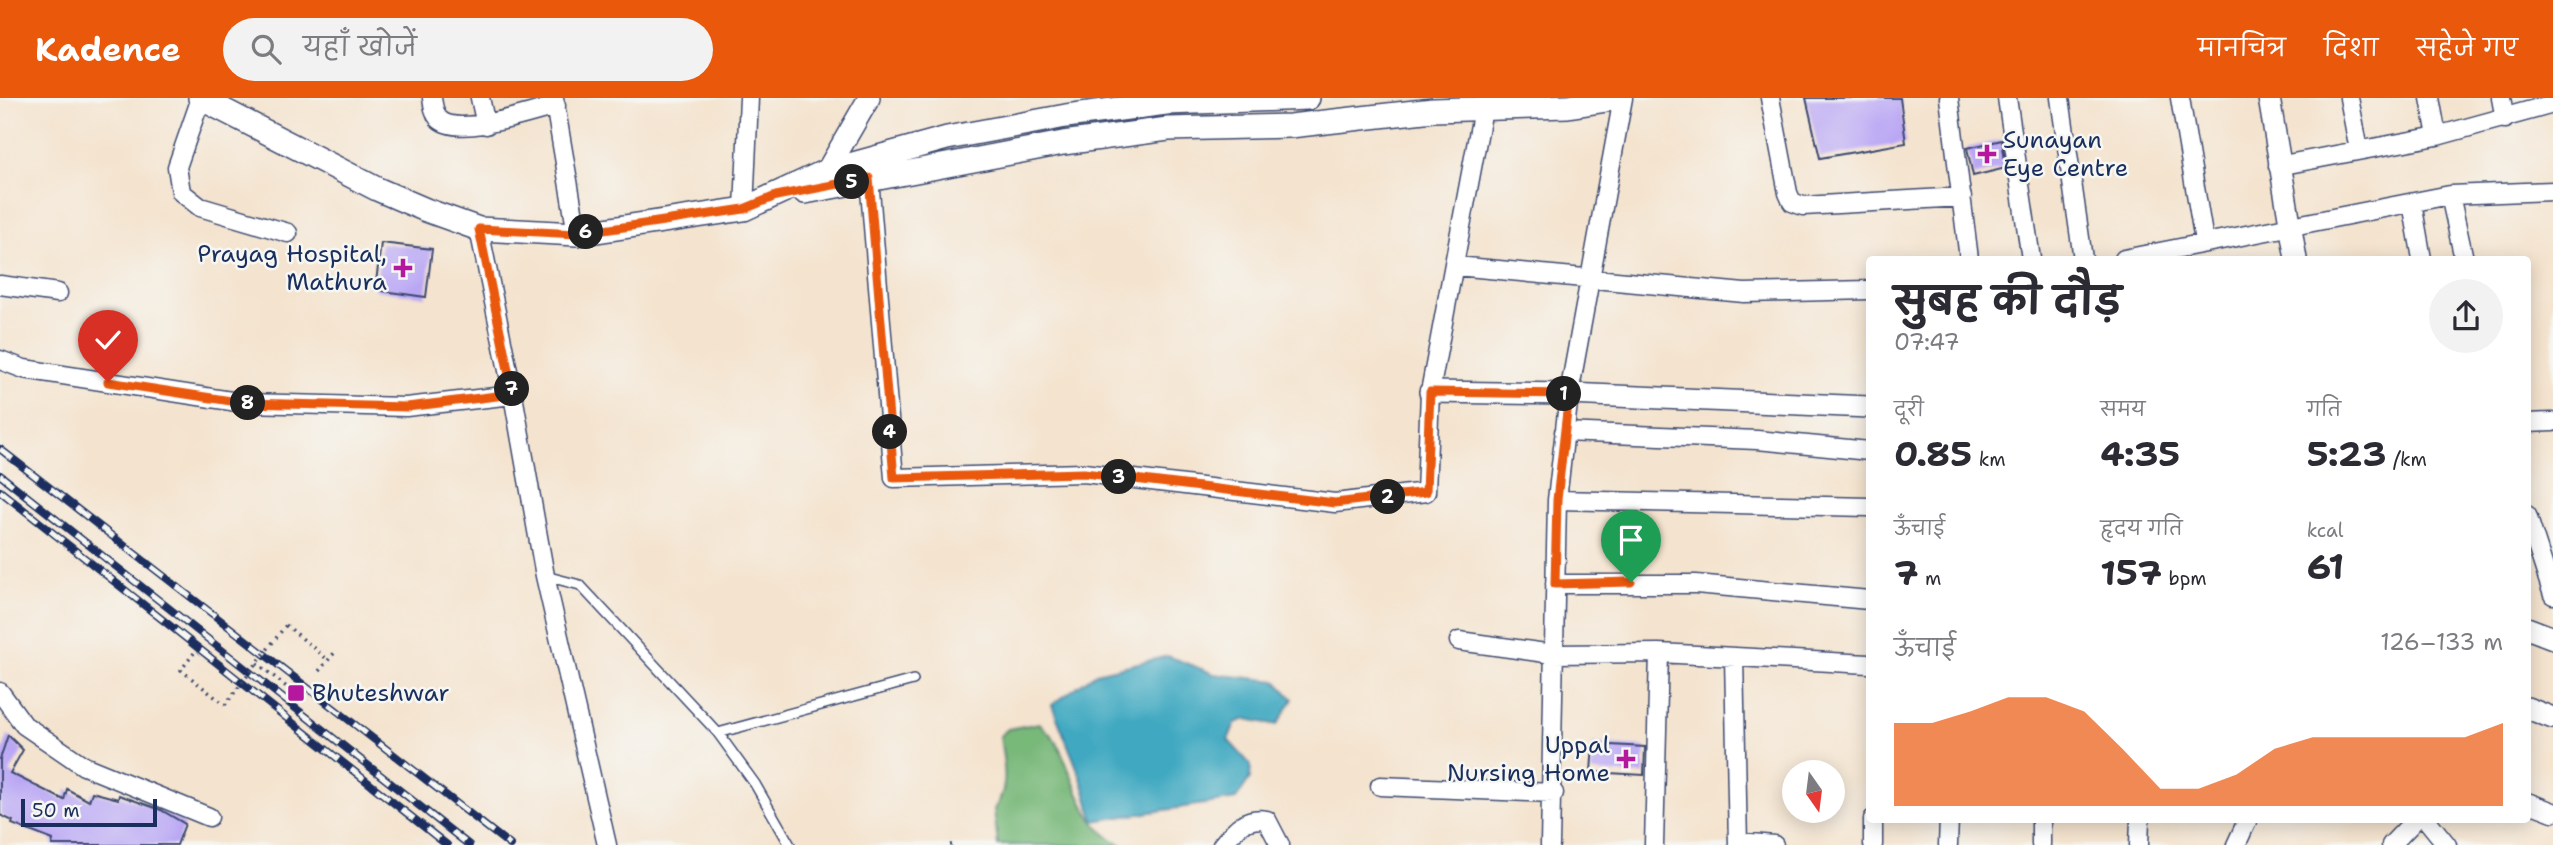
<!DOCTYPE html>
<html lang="hi">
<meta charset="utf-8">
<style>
:root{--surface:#fff;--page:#f2f2f3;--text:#2b2b33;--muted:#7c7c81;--accent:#ea580c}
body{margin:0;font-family:"Shantell Sans","Playpen Sans Deva",sans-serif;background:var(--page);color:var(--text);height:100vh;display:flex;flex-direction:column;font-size:26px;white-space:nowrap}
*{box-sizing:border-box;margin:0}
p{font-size:23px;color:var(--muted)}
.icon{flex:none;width:38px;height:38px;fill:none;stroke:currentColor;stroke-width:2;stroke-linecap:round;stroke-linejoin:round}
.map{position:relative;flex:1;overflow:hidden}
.details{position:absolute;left:1866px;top:158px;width:665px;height:567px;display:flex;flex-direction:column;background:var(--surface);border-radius:7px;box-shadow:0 4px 18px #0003}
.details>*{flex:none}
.needle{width:46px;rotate:166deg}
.fabs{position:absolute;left:1782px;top:662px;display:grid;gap:14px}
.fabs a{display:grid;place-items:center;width:63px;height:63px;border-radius:50%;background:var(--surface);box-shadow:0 4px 18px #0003;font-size:35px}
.scale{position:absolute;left:21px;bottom:18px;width:136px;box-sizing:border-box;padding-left:7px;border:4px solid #1b2f5e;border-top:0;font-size:19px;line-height:24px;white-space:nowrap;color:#1b2f5e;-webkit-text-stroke:5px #f6f6f2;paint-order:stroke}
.pin{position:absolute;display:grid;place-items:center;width:60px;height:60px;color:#fff;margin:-72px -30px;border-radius:50% 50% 50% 0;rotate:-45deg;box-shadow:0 0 7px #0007}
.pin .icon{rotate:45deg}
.km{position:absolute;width:35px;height:35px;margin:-18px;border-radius:50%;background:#222;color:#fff;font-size:19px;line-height:35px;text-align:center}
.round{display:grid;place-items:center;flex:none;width:74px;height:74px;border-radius:37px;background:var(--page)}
.overview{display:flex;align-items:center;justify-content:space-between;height:119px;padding:0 28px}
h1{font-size:38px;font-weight:700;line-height:52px}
.stats{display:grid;grid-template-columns:repeat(3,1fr);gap:10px;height:119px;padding:7px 28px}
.stats div{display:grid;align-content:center}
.stats b{font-size:35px;font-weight:700}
.stats small{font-size:19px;font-weight:400}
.stats p{font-size:19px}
.chart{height:196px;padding:14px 28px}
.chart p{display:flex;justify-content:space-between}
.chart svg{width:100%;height:126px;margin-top:7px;fill:var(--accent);opacity:.7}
header{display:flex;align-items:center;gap:42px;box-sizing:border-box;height:98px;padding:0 35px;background:var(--accent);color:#fff}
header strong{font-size:33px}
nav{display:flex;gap:38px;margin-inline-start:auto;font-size:24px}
.search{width:490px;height:63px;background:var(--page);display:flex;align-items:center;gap:18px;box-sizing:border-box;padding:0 24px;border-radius:38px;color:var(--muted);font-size:26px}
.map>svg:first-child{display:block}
</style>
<header>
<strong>Kadence</strong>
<div class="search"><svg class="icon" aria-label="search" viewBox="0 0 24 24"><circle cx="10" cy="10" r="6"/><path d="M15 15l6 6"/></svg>यहाँ खोजें</div>
<nav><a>मानचित्र</a><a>दिशा</a><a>सहेजे गए</a></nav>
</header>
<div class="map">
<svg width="2553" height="747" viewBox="0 0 2553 747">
<rect width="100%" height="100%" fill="#f6f6f2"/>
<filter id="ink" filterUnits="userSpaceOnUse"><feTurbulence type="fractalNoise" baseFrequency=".0143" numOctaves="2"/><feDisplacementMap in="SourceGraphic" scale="14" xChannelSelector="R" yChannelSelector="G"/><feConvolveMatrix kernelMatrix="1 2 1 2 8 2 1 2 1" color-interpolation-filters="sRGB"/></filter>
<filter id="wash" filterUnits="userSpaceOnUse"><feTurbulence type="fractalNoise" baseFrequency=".00686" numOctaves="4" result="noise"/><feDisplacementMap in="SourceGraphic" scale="28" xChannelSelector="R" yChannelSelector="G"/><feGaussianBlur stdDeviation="1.57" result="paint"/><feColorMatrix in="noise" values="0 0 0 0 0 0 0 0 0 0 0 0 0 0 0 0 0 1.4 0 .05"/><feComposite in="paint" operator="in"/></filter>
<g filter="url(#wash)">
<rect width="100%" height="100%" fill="#f4e3ce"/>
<path fill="#78b879" stroke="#4a746c" stroke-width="2" d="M1039,625c6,6 14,13 18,20 18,34 26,87 66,102h-125l-4,-36c17,-22 9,-47 6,-73l8,-7z"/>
<path fill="#41a9c1" stroke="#2e6c90" stroke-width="2" d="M1168,558l46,18 62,7 17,18 -16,26 -31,-6 -11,4 -7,17 23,25 -1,13 -14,21 -142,22 -13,-43 -29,-73 44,-32z"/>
<g id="blocks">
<path fill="#baa7f4" d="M1806,0h94l6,45 -86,15z
M2002,42l4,28 -33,8 -6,-28z
M381,145l51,6 -6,48 -51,-7z
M8,637l15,15 -13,23 54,27 3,-11 22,12 3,-9 26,7 1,-4 42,15 24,14 -8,21h-125l1,-5 -41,-16 1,-3 -13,-6v-56z
M1593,646l52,3 -1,28 -53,-3z"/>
</g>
</g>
<g filter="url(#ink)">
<use href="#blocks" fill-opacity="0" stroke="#3c4a6f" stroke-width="2"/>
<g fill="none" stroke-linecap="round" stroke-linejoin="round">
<g stroke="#3c4a6f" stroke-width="12">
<path id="service" d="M545,478l35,9 138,148 37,51 35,61
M718,635l195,-53"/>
</g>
<g stroke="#3c4a6f" stroke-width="21">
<path id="minor" d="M201,0l-24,69 4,25 19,15 88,26
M432,0c1,7 2,15 7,21 19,19 93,-7 117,-13
M480,0l6,27
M554,0l23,136
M1770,0l18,95 4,9 11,4 159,-9
M1949,0l20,161
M2007,0l24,161
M2060,0l23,161
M2180,0l24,143
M2349,0l10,52
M2430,0l7,38
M2501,0l4,21
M2278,68l159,-30 116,-32
M869,80l25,300 190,-5 251,30 91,-11 4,-100 53,-283
M2450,97l14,64
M2412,105l10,56
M744,111l5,-111
M479,131l34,166 32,181 62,269
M2124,161l326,-64 103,-4
M1456,168l288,27 125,-3
M0,187l58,8
M0,262l24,9 220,34 162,4 107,-12
M2527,325l26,-1
M1564,334l193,8 112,11
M1557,402l312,7
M2527,417l26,80
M1555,486h141l173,16
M1459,543l94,13 106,-1 210,11
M1734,559l4,188
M0,594l24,33 60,41 125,51
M1380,688l174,7
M2527,704l26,10
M1873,721v26
M2426,721l21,26
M1739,744l35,3
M1222,747c13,-16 23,-29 45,-25l13,25
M1550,747l7,-345 12,-106 54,-296
M1654,747l5,-192
M1948,747l1,-26
M2041,747v-26
M2139,747l1,-26
M2236,747l12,-26
M2391,747l25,-26"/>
</g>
<g stroke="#3c4a6f" stroke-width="24">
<path id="tertiary" d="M2269,0l27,161
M821,83l48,-83
M1430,294l139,2 300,13
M2527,530l26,10
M2527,610l26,10"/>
</g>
<g stroke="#3c4a6f" stroke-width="26">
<path id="secondary" d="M200,0l177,91 49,21 53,19 98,5 167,-25 80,-37 123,-34 119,-22 100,-13 142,-5
M805,94l258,-49 105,-14 122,-3 143,-16 135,-4 52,-8"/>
</g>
<path stroke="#3c4a6f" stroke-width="3.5" stroke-dasharray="2 5" stroke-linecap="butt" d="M286,527l42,35
M194,555l-13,17 44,35
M257,565l42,34
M319,573l17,-20
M295,605l9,-12
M950,747l6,-1"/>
<use href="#service" stroke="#fff" stroke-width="9"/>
<use href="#minor" stroke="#fff" stroke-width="18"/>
<use href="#tertiary" stroke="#fff" stroke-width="21"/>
<use href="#secondary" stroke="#fff" stroke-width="23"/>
<g stroke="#1b2f5e" stroke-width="8">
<path id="rail" d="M0,351l510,396
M0,377l469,370
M0,393l447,354"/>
</g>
<use href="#rail" stroke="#f6f6f2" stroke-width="5" stroke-dasharray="16" stroke-linecap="butt"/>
<path stroke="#3c4a6f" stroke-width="3.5" stroke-dasharray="2 5" stroke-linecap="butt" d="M225,607l61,-80"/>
</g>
</g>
<g fill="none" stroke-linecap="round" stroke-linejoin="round" filter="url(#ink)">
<g stroke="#fff" stroke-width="14">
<path id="route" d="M108,284l136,21 163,4 106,-13 -34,-165 98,5 167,-25 32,-13 93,-18 25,300 190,-5 251,30 91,-11 4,-100 139,2 -12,106 -2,84 76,-2"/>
</g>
<use href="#route" stroke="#ea580c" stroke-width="9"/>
</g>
<g fill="#b5179e" stroke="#f6f6f2" stroke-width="2.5">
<path d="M1983.5 45.5h7v7h7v7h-7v7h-7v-7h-7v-7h7z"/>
<path d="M399.5 159.5h7v7h7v7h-7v7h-7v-7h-7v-7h7z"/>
<rect x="287" y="586" width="18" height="18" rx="3.5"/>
<path d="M1622.5 650.5h7v7h7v7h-7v7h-7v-7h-7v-7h7z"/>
</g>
<g text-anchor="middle" stroke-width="5" stroke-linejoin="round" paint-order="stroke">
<g font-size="24" fill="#1b2f5e" stroke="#f6f6f2" text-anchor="start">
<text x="2003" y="50">Sunayan<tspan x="2003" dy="28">Eye Centre</tspan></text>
<text x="387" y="164" text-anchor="end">Prayag Hospital,<tspan x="387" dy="28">Mathura</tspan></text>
<text x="312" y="603">Bhuteshwar</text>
<text x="1610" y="655" text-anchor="end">Uppal<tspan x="1610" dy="28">Nursing Home</tspan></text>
</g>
</g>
</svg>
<div class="fabs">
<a><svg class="needle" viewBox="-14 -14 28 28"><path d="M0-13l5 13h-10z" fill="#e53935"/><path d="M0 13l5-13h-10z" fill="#7c7c81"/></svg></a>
</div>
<div class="scale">50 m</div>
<div class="pin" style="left:1631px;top:484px;background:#1e9e55"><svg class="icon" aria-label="arrive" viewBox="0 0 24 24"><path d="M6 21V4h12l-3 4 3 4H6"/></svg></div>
<div class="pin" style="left:108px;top:284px;background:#d93025"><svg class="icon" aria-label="check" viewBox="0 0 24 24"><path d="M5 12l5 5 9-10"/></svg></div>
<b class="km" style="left:1564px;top:296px">1</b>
<b class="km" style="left:1388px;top:399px">2</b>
<b class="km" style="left:1119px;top:379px">3</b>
<b class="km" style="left:890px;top:334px">4</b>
<b class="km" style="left:852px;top:84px">5</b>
<b class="km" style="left:586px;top:134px">6</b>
<b class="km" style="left:512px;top:291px">7</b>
<b class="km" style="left:248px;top:305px">8</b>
<section class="details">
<div class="overview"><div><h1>सुबह की दौड़</h1><p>07:47</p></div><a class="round"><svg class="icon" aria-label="share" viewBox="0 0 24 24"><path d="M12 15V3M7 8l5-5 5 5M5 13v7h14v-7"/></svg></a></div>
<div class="stats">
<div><p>दूरी</p><b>0.85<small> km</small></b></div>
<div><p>समय</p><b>4:35</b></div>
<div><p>गति</p><b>5:23<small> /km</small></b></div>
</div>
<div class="stats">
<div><p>ऊँचाई</p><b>7<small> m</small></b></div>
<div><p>हृदय गति</p><b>157<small> bpm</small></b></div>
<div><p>kcal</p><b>61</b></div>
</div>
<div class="chart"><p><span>ऊँचाई</span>126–133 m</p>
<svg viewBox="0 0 160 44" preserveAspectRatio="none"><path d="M0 44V15L10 15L20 11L30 6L40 6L50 11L60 24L70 38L80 38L90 33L100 24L110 20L120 20L130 20L140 20L150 20L160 15V44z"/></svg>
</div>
</section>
</div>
